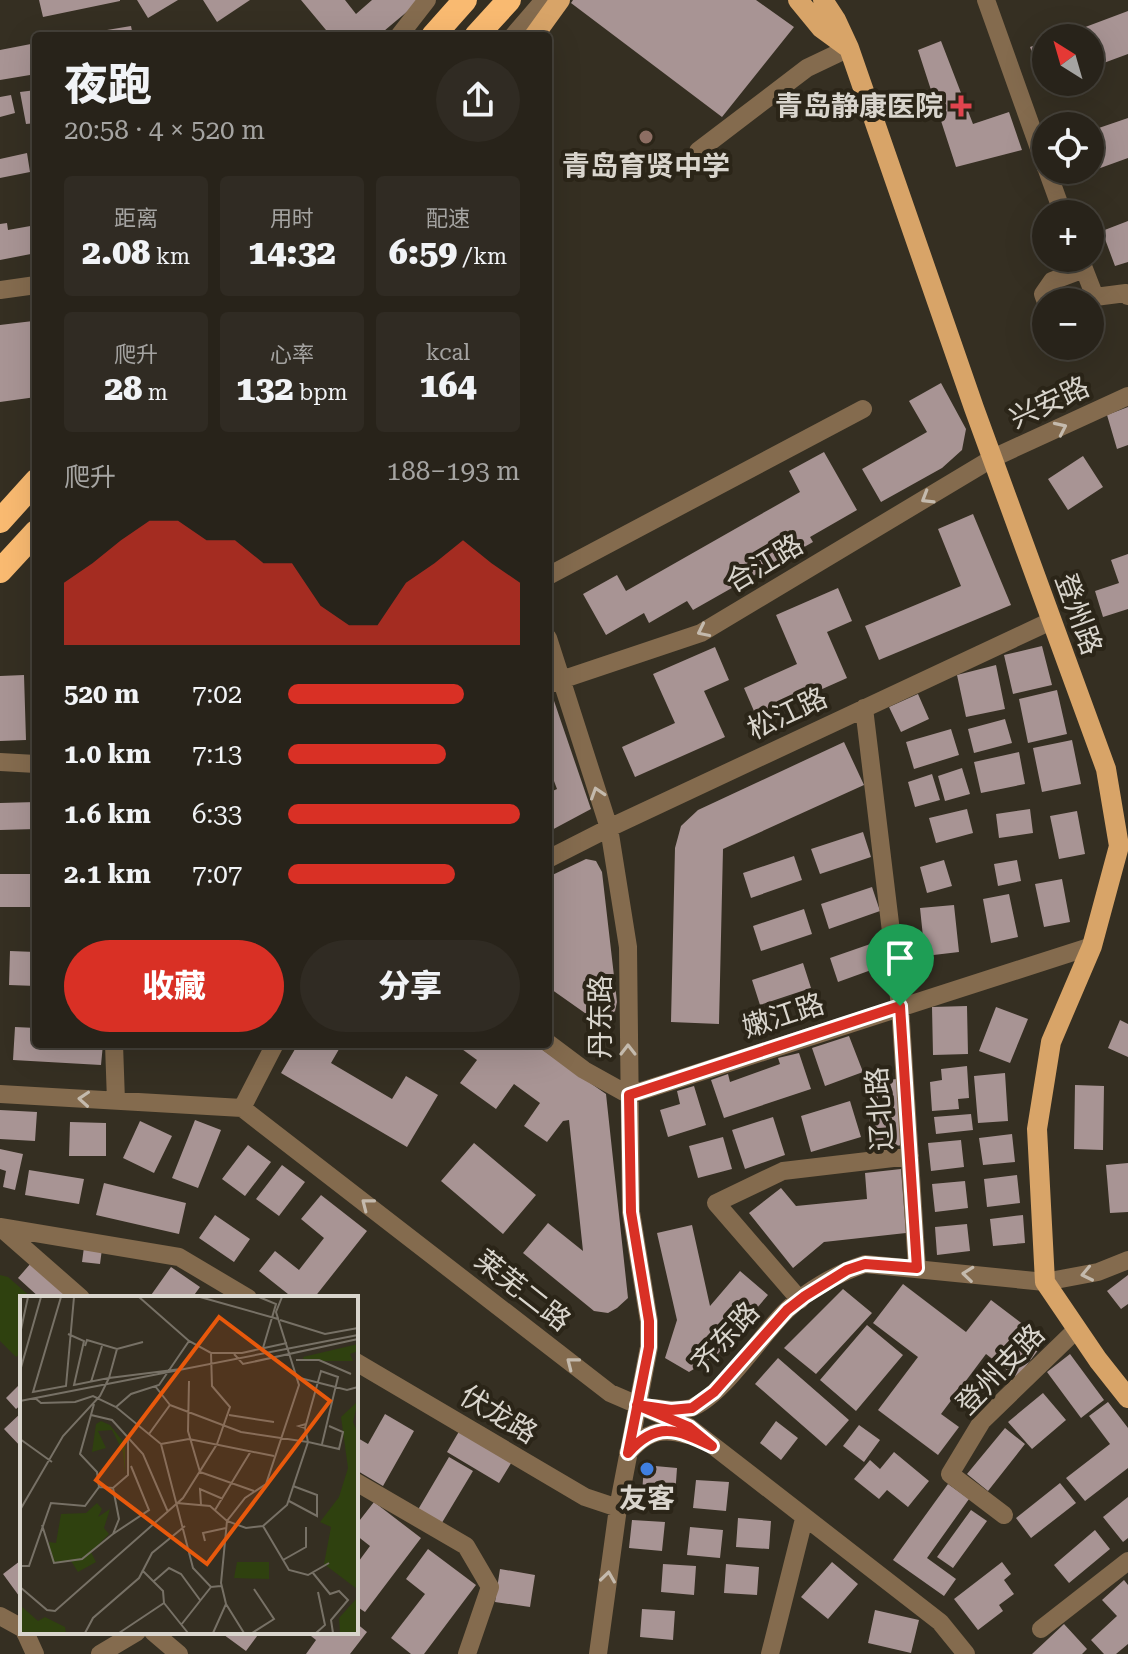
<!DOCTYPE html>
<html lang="zh">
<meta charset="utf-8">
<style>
:root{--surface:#28231a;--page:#302b23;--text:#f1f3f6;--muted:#a5a4a2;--line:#444039;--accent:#d93025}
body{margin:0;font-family:"Roboto Serif","Noto Sans SC",serif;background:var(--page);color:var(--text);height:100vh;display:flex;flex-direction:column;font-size:30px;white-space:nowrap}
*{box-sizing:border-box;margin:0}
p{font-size:26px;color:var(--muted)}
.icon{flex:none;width:44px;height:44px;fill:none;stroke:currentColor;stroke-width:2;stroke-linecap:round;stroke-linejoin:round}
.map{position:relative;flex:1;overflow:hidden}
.panel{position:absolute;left:32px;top:32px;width:520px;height:1016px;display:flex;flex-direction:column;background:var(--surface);border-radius:8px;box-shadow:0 8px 32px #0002,0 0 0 2px var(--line)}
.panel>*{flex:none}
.needle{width:52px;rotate:323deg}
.fabs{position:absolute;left:1032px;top:24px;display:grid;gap:16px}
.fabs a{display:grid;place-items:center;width:72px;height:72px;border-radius:50%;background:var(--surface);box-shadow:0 8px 32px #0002,0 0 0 2px var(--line);font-size:40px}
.pin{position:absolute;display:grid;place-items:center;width:68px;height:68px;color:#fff;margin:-82px -34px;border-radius:50% 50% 50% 0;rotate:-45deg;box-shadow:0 0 8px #0007}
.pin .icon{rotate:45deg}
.round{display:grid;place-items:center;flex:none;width:84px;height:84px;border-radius:42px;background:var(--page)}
.headline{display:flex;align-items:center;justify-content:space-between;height:136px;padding:0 32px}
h1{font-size:44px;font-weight:800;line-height:60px}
.figures{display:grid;grid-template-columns:repeat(3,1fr);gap:12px;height:136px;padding:8px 32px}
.figures div{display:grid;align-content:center;border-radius:8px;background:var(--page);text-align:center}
.figures b{font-size:34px;font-weight:800}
.figures small{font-size:22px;font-weight:400}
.figures p{font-size:22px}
.chart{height:224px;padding:16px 32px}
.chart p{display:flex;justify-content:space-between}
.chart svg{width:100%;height:144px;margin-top:8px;fill:var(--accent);opacity:.7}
.primary-button{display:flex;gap:16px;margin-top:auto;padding:16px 32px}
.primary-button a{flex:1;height:92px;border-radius:48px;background:var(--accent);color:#fff;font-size:32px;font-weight:800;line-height:92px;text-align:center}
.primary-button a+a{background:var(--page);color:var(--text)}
ul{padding:0 32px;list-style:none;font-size:26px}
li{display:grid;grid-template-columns:128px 96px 1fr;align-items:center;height:60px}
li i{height:20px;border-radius:10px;background:var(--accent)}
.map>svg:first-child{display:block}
</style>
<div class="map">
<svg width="1128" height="1654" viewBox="0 0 1128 1654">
<rect width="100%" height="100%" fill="#352f22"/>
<path fill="#2f410f" d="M0,1275l8,2 24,21h-10v54l-6,5 -16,-16z"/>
<path fill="#a89494" d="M39,0h81v1l-77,16z
M137,0h41l-30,18z
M203,0h47l-33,22z
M301,0h44l11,14 16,-14h49l-43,36h-47z
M573,0h183l38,27 -72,90 -151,-114z
M1128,11v43l-38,14v-30h-34z
M131,26l2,10h-50v-2z
M941,41l32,83 36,-12 13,38 -66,17 -38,-117z
M1046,41v48l-16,-42z
M36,43v31l-36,6v-30z
M36,90v33l-10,1 -6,-32z
M11,95l4,18 -15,4v-20z
M1128,118v40l-47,17 -1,-5h10v-39z
M27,153l3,19 -30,6v-19z
M1128,221v41l-13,4 -13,-35z
M7,223l1,7 28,-5v28l-36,7v-36z
M33,321l3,23v53l-36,5v-77z
M941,383l25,46 -4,21 -20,18 -61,34 -19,-33 65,-37 -18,-31z
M1128,407v38l-11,4 -10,-34z
M824,452l33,58 -47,27 3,5 -120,68 -6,-9 -38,22 -5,-10 -38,22 -23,-41 34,-19 9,16 174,-99 -11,-21z
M1083,456l20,31 -35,23 -20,-31z
M973,514l38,91 -132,55 -14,-34 96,-40 -23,-57z
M1128,554v55l-25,8 -8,-26 24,-8 -8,-23z
M838,588l14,33 -25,11 20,46 -90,40 -13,-30 53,-24 -21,-49z
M1042,646l10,39 -39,9 -9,-39z
M715,647l14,33 -25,11 21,46 -90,40 -13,-30 53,-24 -22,-49z
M996,665l9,44 -39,8 -9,-42z
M24,675l2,65 -26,1v-65z
M1057,690l10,44 -39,9 -9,-44z
M918,694l11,25 -28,13 -12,-25z
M552,695l39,114 -43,23v-39l9,-4 -9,-24v-69z
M1005,719l7,24 -38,10 -6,-24z
M951,729l8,26 -45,14 -8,-27z
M1072,740l9,44 -39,8 -9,-44z
M844,742l20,43 -141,64 -4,175 -48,-2 4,-174 6,-22 17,-16z
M1019,752l6,32 -44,9 -7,-31z
M962,768l8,26 -25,7 -7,-25z
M932,774l8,26 -25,7 -7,-25z
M36,802v27l-36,1v-27z
M967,809l6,24 -37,10 -7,-25z
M1030,809l3,24 -34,5 -3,-24z
M1077,811l8,43 -26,5 -9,-43z
M863,832l8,25 -51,17 -9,-25z
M794,856l8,24 -51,18 -8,-25z
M586,859l10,2 6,11 15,130 -2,9 -8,7h-15l-44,-31v-110z
M944,860l8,26 -25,7 -7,-26z
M1017,860l4,21 -23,5 -4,-22z
M0,874h36v33h-36z
M1062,879l8,43 -26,5 -9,-43z
M872,887l8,24 -51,18 -8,-25z
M1009,894l9,43 -27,6 -8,-44z
M954,905l5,47 -34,4 -5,-48z
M804,909l8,25 -51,17 -8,-25z
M879,941l6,24 -47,17 -8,-24z
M10,951l26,1v34l-27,-1z
M803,963l8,25 -51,17 -8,-25z
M967,1006l1,48 -35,1 -1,-48z
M996,1007l32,12 -18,44 -31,-12z
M1120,1020l8,4v33l-20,-9z
M15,1027l21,1v16h67l-2,21 -88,-5z
M849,1036l14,36 -38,14 -13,-38z
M298,1044h44l-11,19 61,36 14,-23 32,19 -31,52 -126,-74z
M455,1044h79l72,50 22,204 -11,10 -9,5 -14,-2 -71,-58 25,-30 35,28 -14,-131 -6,1 -16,21 -23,-16 16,-23 -26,-19 -18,25 -36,-26 17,-23z
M799,1053l12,36 -87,29 -13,-38 17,-6 2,8 50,-18 -2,-6z
M967,1066l2,32 -11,1 1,10 -27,2 -2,-29 12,-2 -1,-11z
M1005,1073l3,48 -30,2 -4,-47z
M897,1079l6,66 -31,4 -6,-67z
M1075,1085l29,1 -1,64 -29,-1z
M694,1086l12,39 -38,12 -8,-27 20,-6 -3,-13z
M850,1101l11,36 -50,15 -10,-36z
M0,1110l37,2 -2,29 -35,-2z
M971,1114l2,16 -37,4 -2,-17z
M773,1117l12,38 -40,14 -13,-39z
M195,1120l26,10 -23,58 -26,-10z
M140,1121l32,15 -18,37 -31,-15z
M70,1122l36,1v33h-37z
M1012,1134l3,28 -32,3 -4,-27z
M723,1137l9,32 -34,9 -9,-32z
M961,1140l3,27 -33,4 -3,-28z
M474,1143l62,52 -33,39 -62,-53z
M248,1145l23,17 -26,34 -23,-17z
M0,1149l23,5 -8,36 -12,-3 3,-16 -6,-2z
M1128,1163v49l-18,1 -4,-48z
M282,1165l23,17 -26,34 -23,-17z
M901,1169l5,64 -82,9 -31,26 -44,-55 32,-25 15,18 71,-7 -2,-26z
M29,1170l55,9 -5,25 -54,-9z
M1017,1175l3,28 -33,4 -3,-28z
M965,1181l3,27 -33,4 -3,-28z
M104,1183l82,20 -7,31 -83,-19z
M321,1195l46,36 -53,67h-21l-34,-27 16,-20 24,19 25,-32 -23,-19z
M215,1215l35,24 -16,23 -35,-24z
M1023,1215l2,28 -32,3 -3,-27z
M967,1224l3,27 -33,4 -2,-28z
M692,1225l18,81 30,-35 28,24 -51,60 -28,17 -24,-14 12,-38 -20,-87z
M84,1247l18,2 -2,15 -18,-2z
M31,1263l40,35h-31l-22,-20z
M171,1267l29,20 -8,11h-43z
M1128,1275v29l-7,5 -14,-18z
M903,1284l63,48 25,-32 54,41 -28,37 -31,-24 -45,60 18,13 -21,28 -60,-45 40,-53 -45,-34z
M843,1289l29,24 -56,61 -32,-26z
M867,1325l36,30 -47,56 -36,-31z
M1070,1354l34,46 -23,18 -34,-46z
M778,1358l71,62 -23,26 -71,-62z
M22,1382v22l-6,5 -10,-11z
M1043,1393l23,27 -34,29 -24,-27z
M1108,1402l20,26v40l-43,33 -19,-23 44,-34 -21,-28z
M22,1412v36l-18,-19z
M385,1414l29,17 -31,55 -27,-16v-33l12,7z
M776,1421l22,17 -17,22 -21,-17z
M859,1425l21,15 -16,22 -21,-16z
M461,1428l52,32 -14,23 -52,-31z
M1005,1428l20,16 -37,47 -21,-17z
M894,1452l35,29 -21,26 -21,-17 -8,9 -25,-20 16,-19 10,9z
M449,1457l24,14 -33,55 -24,-13z
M644,1465l33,3 -2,28 -33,-2z
M696,1480l33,2 -3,29 -33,-3z
M1060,1483l16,20 -45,35 -15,-20z
M948,1484l21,15 -42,59 29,21 -12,17 -51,-36z
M1128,1497v41l-5,4 -20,-25z
M374,1502l47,36 -56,74 -9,-6v-41l14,-19 -14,-11v-10z
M971,1510l16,11 -34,47 -16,-11z
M738,1518l33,3 -2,28 -33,-2z
M632,1520l33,2 -3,29 -33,-3z
M690,1527l33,3 -3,28 -33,-3z
M1095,1530l15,19 -41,34 -15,-18z
M428,1549l48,36 -52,69h-13l-20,-16 34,-44 -19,-15z
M20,1561l2,2v37l-19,-26z
M832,1562l26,22 -30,35 -27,-22z
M1002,1562l9,12 -7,6 10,14 -15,11 4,6 -25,19 -24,-31z
M663,1564l33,2 -2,29 -33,-3z
M726,1564l33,3 -2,28 -33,-2z
M500,1569l35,6 -5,32 -35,-5z
M1124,1580l4,5v59l-12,10h-12l-13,-14 26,-24 -15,-16z
M642,1609l33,2 -2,29 -33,-3z
M875,1610l44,10 -8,33 -43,-10z
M356,1623l11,9 -17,22h-44l10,-14 -10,-8h50z
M1064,1624l23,25 -5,5h-50z
M220,1632h40l-14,19z"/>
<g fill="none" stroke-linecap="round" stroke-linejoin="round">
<path stroke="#846b4e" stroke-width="18" d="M986,0l60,168
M399,36l28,-36
M513,36l31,-36
M698,151l109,-83 42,-20
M1047,170l16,44
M1081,261l14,36 -5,8
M0,290l36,-5
M1095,297l31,-4 2,3
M1046,302l-3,-8 9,-13 32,-12
M548,576l315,-167
M548,638l61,190 19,119 3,265 18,109v26l-31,161 -20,146
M549,684l152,-51 292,-175 135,-62
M864,708l36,298 17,262
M0,762l36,2
M548,859l61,-31 442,-207
M548,1043l36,27 45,25 463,-149
M114,1044l2,57
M0,1094l242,14 368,285 79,34 251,195 26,32
M242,1108l33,-64
M0,1227l179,30 69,41
M0,1227l81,71
M800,1300l-84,-97 67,-32 127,-15
M356,1362l229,135 33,11
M654,1408c12,1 25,4 37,0 31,-11 70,-73 95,-97 21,-21 52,-38 79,-47l180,18 53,-10 30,-12
M628,1453c18,-21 33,-26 59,-18
M356,1482l110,64 24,41 -23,67
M1004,1515l-54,-41 32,-53 95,-92
M0,1616l22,12
M1041,1629l87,-68
M25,1632l10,22
M153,1632l26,22
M100,1654l37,-22
M770,1654l34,-135"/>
<path stroke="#d8a468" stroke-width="20" d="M798,0l23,28 26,19
M823,0l13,20 13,28 125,360 132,361 13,77 -27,100 -41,96 -14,87 8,153 53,78 30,38
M534,36l26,-36"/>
<path stroke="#f9ba71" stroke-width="24" d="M433,36l32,-36
M476,36l33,-36
M0,521l36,-40
M0,571l36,-39"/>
</g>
<defs><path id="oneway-chevron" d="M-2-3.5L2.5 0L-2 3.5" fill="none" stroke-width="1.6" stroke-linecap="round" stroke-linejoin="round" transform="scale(2)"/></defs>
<g stroke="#c4baad">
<use href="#oneway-chevron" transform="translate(1061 428) rotate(-25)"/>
<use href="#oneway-chevron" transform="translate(927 498) rotate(149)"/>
<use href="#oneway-chevron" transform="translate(703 631) rotate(154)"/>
<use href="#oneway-chevron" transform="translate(597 793) rotate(-108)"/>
<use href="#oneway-chevron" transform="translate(628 1050) rotate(-90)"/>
<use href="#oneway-chevron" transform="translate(84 1099) rotate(-176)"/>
<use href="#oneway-chevron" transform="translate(367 1204) rotate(-142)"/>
<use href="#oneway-chevron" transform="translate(968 1274) rotate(-174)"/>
<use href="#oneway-chevron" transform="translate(1087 1274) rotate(168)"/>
<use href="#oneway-chevron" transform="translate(572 1363) rotate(-142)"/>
<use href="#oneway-chevron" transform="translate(608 1577) rotate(-82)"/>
</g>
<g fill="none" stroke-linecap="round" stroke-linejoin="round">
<g stroke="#fff" stroke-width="16">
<path id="route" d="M900,1006l17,262 -52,-4 -18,6 -42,26 -18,14 -73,82 -22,16 -21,2 -34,-5 52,22 23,19c-35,-17 -56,-25 -84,7l21,-106v-26l-18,-109 -2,-117 271,-89"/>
</g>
<use href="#route" stroke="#d93025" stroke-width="10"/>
</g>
<path fill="#e0444e" stroke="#2b2518" stroke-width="3" d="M957 94h8v8h8v8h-8v8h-8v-8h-8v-8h8z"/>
<circle fill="#8d6e63" stroke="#2b2518" stroke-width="3" cx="646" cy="137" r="8"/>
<circle fill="#3f7fe0" stroke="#2b2518" stroke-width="3" cx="647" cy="1469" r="8"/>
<g text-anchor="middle" stroke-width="8" stroke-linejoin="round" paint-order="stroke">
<g font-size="28" font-weight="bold" fill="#d9d5cd" stroke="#2b2518">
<text x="943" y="116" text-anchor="end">青岛静康医院</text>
<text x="646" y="176">青岛育贤中学</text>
<text x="647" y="1508">友客</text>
</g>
<g font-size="28" fill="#d9d5cd" stroke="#2b2518">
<text transform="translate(1049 402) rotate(-25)" y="10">兴安路</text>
<text transform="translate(764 563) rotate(-31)" y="10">合江路</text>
<text transform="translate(1079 614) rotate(70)" y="10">登州路</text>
<text transform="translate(787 713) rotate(-25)" y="10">松江路</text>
<text transform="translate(783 1015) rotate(-18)" y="10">嫩江路</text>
<text transform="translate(600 1017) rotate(-90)" y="10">丹东路</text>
<text transform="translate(879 1109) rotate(-94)" y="10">辽北路</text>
<text transform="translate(523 1290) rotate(38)" y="10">莱芜二路</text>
<text transform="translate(725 1337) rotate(-47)" y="10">齐东路</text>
<text transform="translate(1000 1369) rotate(-46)" y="10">登州支路</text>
<text transform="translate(499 1414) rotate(31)" y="10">伏龙路</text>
</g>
</g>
<g transform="translate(20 1296)">
<rect width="338" height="338" fill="#352f22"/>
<path d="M338,48v7l-8,3 3,7h-49l-1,-4zM338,105l-5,21 5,11v200h-18l-1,-15 17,-19 1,-10 -33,-25 7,-37 -11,-5 19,-25 9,-29 -7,-51zM81,125l9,4 15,19v30l-2,-22 -11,-22 -14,1 8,17 -14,4 4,-28zM77,207l5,6 -4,8 12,-8 -6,19 5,6 -18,18 5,10 -18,10 -7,-11 -19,1 -3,-20 7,1 5,-29 25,-1zM217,266h32v17l-35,-1zM0,309l18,16 7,-4 20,10 1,6h-46z" fill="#2f410f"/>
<path fill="none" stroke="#777166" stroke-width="2" d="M41,1l-28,95 33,-6 8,-89M119,1l50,44 22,12h31l45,-10M180,1l78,22M239,1l17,7 -13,44M260,24l45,14 33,-6M0,38l8,-37M48,38l16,7 -10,44 35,-7 8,-29M65,50l2,-6 30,9 26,-7M214,58l9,10 115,-25M276,64h23l32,14M0,75l21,-74M97,81l64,-8M280,82l47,12 11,-3M169,85l-1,50 12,41 54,19M71,86l11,-36M135,90l15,19M15,102l6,5 34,-1 18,-6 23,11 45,37 32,124 18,19 10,-1M0,105l338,-66M96,111l15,-13 28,-9 30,-44M71,119l21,5 31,34 25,58M209,119l45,7M286,128l-7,2 6,2 16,-57 17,6 -16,67M285,132l3,14 31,7 4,-17 -14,-6M129,138l21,-29 71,27 67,10 -21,63 -24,21 -17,2 -19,-7 -17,-15 -33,-3M0,143l32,23M141,148l28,-5 85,17M79,191l14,1 15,-13v-35M269,205l28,15v-21l-24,-9M181,209l-1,-16 23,10M0,214l43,-74 37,-40 9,-18 8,-1M195,214l36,-59M22,229l12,38 28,-4 31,-25 6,-15 -6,-31M243,230l26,44 19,5 21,-12M93,238l36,-24 -18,-44M185,245l-2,-8 23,-5M263,264l23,-13v-20M0,270h9l22,-63 34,3 14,-19 -2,-15 -17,-18 14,-50M122,274l21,21 1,12M293,277l17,21 9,-3 9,9 -17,20 2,13M134,285l15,-13 12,6 19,26M0,291l27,23 8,1 128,-113 34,-54 13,-37 -18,-21 -1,-33M144,307l24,30M206,308l18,29M161,329l30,-38M65,337l8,-15 46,-40 13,-25 33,-27M99,337l45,-30M193,337l13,-29 -5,-21 6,-62 18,-23 21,-14 33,-99 -23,-73 6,-15M232,337l22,-14 -20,-30M296,337l9,-8 -7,-33"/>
<path fill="#e8590c" fill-opacity="0.15" stroke="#e8590c" stroke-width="4" d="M199,21l111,84 -123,163 -111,-84z"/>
<rect width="338" height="338" fill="none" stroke="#d9d5cd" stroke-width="4"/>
</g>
</svg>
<div class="fabs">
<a><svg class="needle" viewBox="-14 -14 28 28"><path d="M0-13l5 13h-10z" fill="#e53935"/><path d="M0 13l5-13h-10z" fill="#a5a4a2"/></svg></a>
<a><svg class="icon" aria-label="locate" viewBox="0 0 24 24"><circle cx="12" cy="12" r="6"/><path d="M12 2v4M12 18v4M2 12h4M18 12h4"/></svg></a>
<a>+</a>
<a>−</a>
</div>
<div class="pin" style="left:900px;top:1006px;background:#1e9e55"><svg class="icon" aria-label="arrive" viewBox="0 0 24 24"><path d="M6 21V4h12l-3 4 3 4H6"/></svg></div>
<section class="panel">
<div class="headline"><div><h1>夜跑</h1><p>20:58 · 4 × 520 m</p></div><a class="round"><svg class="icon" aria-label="share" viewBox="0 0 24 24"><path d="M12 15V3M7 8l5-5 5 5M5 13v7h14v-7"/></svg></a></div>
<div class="figures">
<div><p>距离</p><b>2.08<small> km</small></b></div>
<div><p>用时</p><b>14:32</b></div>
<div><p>配速</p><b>6:59<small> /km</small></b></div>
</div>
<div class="figures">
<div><p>爬升</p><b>28<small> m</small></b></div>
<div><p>心率</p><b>132<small> bpm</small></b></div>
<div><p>kcal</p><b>164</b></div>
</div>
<div class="chart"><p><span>爬升</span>188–193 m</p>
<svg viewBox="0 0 160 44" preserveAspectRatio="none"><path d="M0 44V25L10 19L20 12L30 6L40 6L50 12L60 12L70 19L80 19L90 32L100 38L110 38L120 25L130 19L140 12L150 19L160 25V44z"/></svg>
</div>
<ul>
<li><b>520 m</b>7:02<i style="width:76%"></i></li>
<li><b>1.0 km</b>7:13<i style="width:68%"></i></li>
<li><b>1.6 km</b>6:33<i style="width:100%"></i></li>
<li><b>2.1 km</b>7:07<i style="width:72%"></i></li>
</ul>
<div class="primary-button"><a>收藏</a><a>分享</a></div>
</section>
</div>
